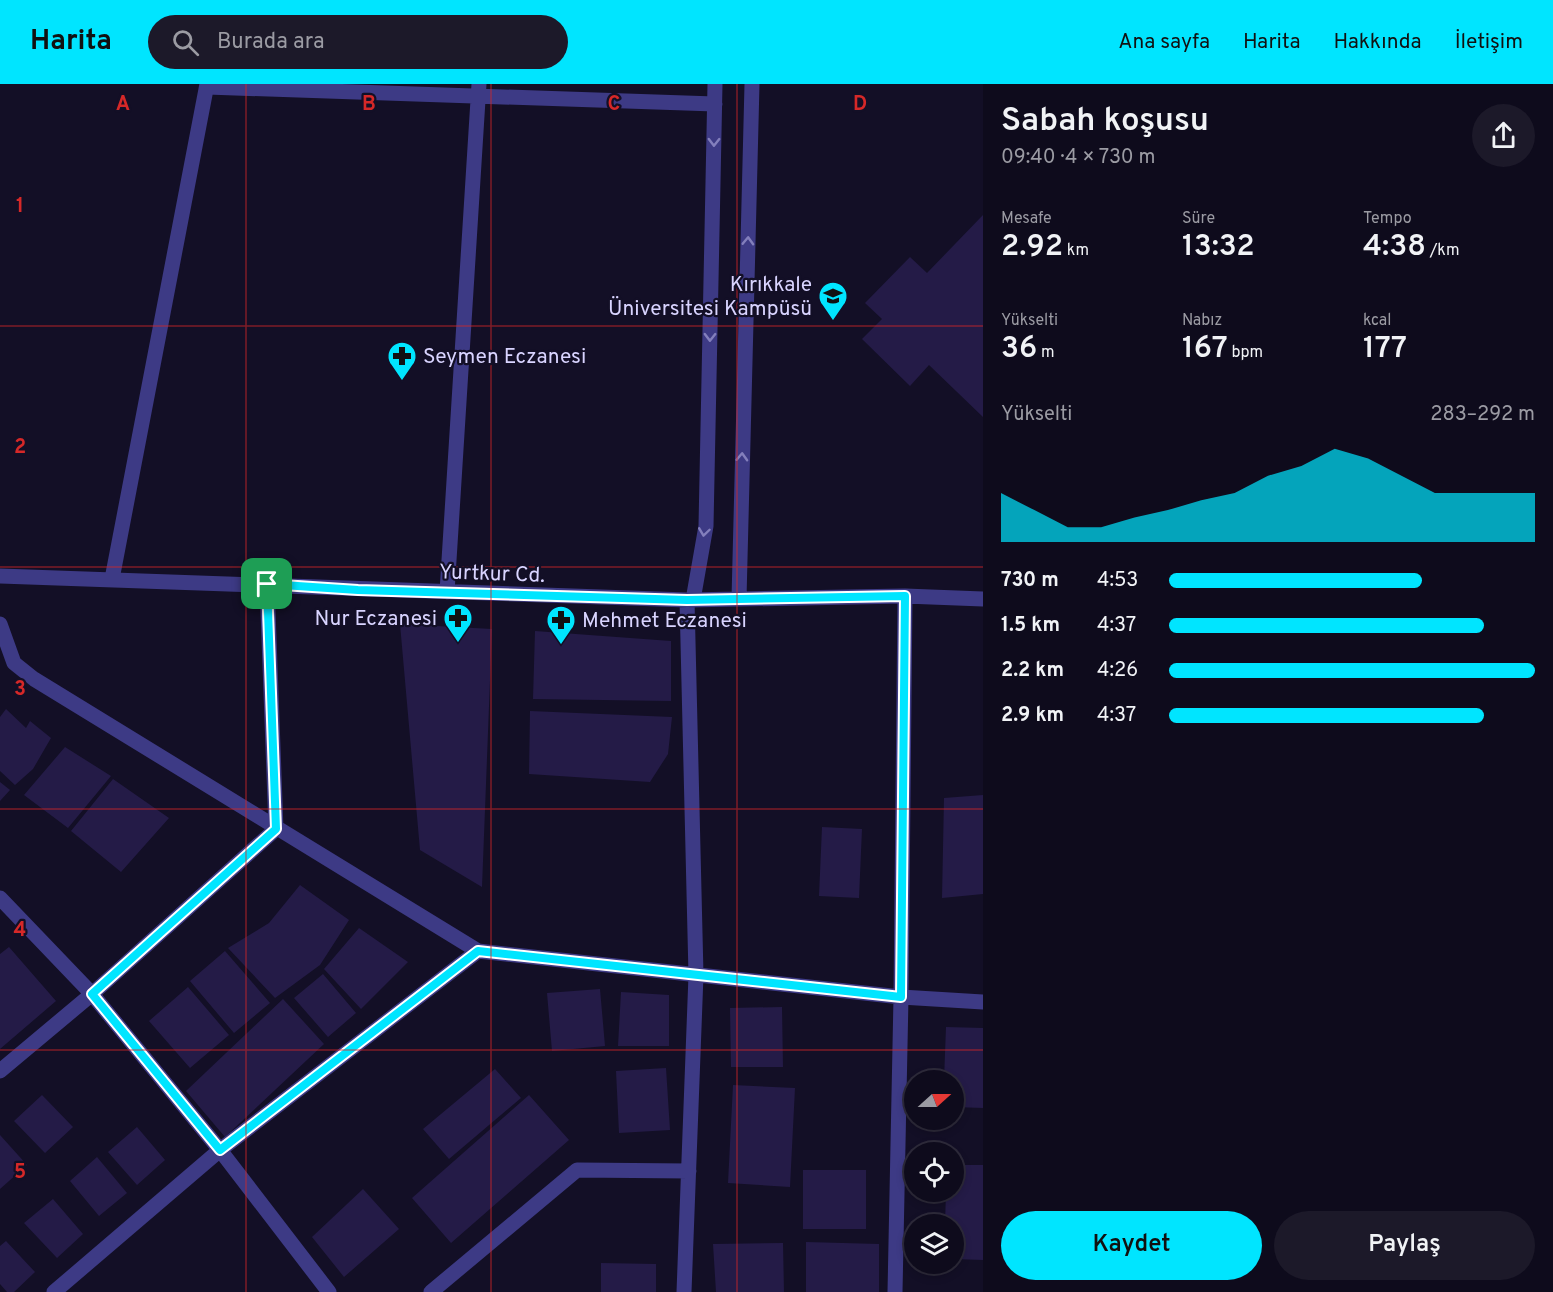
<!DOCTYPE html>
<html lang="tr">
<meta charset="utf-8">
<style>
:root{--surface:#0e0b1c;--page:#1c1929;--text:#f1f3f6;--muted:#9b9ba3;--line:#2e2b3b;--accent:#00e5ff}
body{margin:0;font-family:Overpass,sans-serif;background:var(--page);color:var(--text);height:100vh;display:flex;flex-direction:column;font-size:22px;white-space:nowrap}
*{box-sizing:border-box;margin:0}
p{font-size:20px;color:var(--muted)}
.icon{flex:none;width:33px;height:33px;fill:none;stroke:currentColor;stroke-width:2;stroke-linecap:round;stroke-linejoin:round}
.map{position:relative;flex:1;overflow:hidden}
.side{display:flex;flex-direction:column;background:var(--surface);width:570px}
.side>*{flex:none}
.needle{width:39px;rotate:69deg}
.buttons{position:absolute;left:904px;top:986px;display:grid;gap:12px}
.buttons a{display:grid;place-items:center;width:60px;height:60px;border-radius:50%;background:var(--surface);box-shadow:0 3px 9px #0003,0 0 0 2px var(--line);font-size:30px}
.pin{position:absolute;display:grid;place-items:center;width:51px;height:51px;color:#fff;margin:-26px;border-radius:12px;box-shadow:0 3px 9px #0006}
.round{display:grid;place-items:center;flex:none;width:63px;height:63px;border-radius:32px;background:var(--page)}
.headline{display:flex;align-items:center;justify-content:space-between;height:102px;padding:0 18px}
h1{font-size:33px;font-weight:600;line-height:45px}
.figures{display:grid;grid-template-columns:repeat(3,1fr);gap:9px;height:102px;padding:6px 18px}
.figures div{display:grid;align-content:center}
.figures b{font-size:30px;font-weight:600}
.figures small{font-size:16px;font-weight:400}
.figures p{font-size:16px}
.chart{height:168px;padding:12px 18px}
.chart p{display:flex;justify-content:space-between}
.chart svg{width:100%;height:108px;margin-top:6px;fill:var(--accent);opacity:.7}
.primary-button{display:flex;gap:12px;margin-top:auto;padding:12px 18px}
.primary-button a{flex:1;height:69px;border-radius:36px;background:var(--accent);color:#111;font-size:24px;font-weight:600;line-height:69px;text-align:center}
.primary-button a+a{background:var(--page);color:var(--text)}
ul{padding:0 18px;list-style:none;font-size:20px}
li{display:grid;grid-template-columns:96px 72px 1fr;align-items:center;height:45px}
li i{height:15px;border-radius:8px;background:var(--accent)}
header{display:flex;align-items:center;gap:36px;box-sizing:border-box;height:84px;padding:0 30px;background:var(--accent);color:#111}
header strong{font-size:28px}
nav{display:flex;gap:33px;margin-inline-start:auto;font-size:21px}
.search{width:420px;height:54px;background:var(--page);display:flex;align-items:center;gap:15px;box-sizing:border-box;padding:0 21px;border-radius:33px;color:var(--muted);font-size:22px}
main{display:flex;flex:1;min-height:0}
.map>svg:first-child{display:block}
</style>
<header>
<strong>Harita</strong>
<div class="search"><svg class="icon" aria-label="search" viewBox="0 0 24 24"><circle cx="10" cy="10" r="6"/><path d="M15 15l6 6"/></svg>Burada ara</div>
<nav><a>Ana sayfa</a><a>Harita</a><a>Hakkında</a><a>İletişim</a></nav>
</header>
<main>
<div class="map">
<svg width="983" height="1208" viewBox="0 0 983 1208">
<rect width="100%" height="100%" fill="#130f26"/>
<path fill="#241b47" d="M983,131v202l-54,-52 -19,21 -48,-47 20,-20 -17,-16 45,-46 17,16z
M400,540l92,5 -10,258 -62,-37z
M535,547l136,10v60l-138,-2z
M6,625l20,19 4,-7 21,17 -18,31 -18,16 -15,-14v-54z
M530,627l142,6 -4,37 -18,28 -121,-8z
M65,663l46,29 -43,52 -44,-33z
M113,695l56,39 -48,54 -50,-41z
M0,698l10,8 -10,11z
M983,711v99l-41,4 2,-100z
M822,743l40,2 -3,69 -40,-2z
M300,801l49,35 -29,45 -45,33 -47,-50 41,-25z
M359,844l49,34 -47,47 -37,-40z
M9,863l47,54 -56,48v-95z
M225,867l45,52 -36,30 -44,-52z
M323,890l33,39 -28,24 -34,-39z
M188,903l41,48 -39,33 -41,-47z
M600,905l5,57 -53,5 -5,-58z
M621,908l48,3v51h-51z
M283,915l41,45 -99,93 -39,-46z
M782,923l1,60h-52l-1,-59z
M946,943l37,1v80l-29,-1v-27h-10z
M666,984l4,62 -51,3 -3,-62z
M495,985l26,29 -72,61 -26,-30z
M733,1001l62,3 -5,99 -62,-4z
M42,1011l31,32 -28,26 -31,-32z
M529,1011l40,45 -118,103 -39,-45z
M137,1043l28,33 -28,25 -29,-33z
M0,1051l27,30 -27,24z
M97,1073l30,36 -28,23 -29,-35z
M954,1081h29v95l-29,-1v-35h-9l1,-33h8z
M803,1086h63v59h-63z
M363,1105l36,40 -55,48 -32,-40z
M53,1115l30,35 -26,24 -33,-35z
M6,1157l29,31 -21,20h-7l-7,-8v-38z
M806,1158l73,2v48h-73z
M783,1159l1,49h-68l-3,-48z
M601,1179l55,1v28h-55z"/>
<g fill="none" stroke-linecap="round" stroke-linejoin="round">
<path stroke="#3d3a85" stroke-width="15" d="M207,3l508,17
M0,492l687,24 218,-4 78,3
M112,495l95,-495
M447,508l32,-508
M739,515l13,-515
M693,516l13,-74 9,-442
M0,540l14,39 20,16 444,272 423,46 82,5
M0,814l92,96 128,156 109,142
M0,987l92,-77 184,-165 -9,-245
M54,1208l166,-142 258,-199
M431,1208l146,-122 112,1
M684,1208l12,-317 -9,-375
M895,1208l6,-295 4,-401"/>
</g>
<defs><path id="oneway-chevron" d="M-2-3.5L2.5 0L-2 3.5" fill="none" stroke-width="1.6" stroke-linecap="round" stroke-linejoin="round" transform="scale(1.5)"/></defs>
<g stroke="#837fbc">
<use href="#oneway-chevron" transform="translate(714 58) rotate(91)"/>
<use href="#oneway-chevron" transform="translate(748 157) rotate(-88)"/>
<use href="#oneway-chevron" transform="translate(710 253) rotate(91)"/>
<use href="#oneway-chevron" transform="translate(742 373) rotate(-88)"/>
<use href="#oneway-chevron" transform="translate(704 448) rotate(98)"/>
</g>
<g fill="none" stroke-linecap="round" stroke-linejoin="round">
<g stroke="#fff" stroke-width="12">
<path id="route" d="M267,500l91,6 329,10 218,-4 -4,401 -423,-46 -258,199 -128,-156 184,-165z"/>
</g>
<use href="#route" stroke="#00e5ff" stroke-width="8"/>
</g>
<path fill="none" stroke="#d62828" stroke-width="1.5" stroke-opacity="0.55" d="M246,0v1208M491,0v1208M737,0v1208M0,242h983M0,483h983M0,725h983M0,966h983"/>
<defs>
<g id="university-pin" transform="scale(1.5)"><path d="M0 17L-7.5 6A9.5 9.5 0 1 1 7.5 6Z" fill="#00e5ff" stroke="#130f26"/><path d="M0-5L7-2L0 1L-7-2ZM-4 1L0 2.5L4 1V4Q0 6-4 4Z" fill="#111"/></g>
<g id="pharmacy-pin" transform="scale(1.5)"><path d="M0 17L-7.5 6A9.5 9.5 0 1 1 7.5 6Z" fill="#00e5ff" stroke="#130f26"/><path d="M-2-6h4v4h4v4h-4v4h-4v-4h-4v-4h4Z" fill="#111"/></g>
</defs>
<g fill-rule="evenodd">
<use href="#university-pin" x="833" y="212"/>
<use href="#pharmacy-pin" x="402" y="272"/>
<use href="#pharmacy-pin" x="458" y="534"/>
<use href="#pharmacy-pin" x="561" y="536"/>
</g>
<g text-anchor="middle" stroke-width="4.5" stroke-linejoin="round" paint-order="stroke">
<g font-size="21" fill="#d9d4ff" stroke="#130f26" text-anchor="end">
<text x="812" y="207">Kırıkkale<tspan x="812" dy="24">Üniversitesi Kampüsü</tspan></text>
<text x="423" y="279" text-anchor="start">Seymen Eczanesi</text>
<text x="437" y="541">Nur Eczanesi</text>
<text x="582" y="543" text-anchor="start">Mehmet Eczanesi</text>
</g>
<g font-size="21" fill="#d9d4ff" stroke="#130f26">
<text transform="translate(492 489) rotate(2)" y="7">Yurtkur Cd.</text>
</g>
</g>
<g font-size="20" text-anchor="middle" font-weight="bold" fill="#d62828" stroke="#130f26" stroke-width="4.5" stroke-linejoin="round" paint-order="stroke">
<text x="123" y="26">A</text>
<text x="369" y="26">B</text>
<text x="614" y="26">C</text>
<text x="860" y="26">D</text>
<text x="20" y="128">1</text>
<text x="20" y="369">2</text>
<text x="20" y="611">3</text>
<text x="20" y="852">4</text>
<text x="20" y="1094">5</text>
</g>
</svg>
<div class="buttons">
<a><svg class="needle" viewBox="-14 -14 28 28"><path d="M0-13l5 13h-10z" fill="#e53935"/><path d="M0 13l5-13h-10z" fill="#9b9ba3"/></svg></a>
<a><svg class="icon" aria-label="locate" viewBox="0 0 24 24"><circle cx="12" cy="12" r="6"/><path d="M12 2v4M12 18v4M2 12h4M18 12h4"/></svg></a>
<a><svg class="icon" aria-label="layers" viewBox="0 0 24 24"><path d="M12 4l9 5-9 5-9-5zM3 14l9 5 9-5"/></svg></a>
</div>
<div class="pin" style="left:267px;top:500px;background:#1e9e55"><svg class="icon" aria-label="arrive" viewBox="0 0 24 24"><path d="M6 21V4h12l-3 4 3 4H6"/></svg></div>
</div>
<section class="side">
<div class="headline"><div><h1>Sabah koşusu</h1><p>09:40 · 4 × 730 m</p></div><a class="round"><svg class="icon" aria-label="share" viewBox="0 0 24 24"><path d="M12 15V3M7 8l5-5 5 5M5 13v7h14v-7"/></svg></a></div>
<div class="figures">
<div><p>Mesafe</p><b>2.92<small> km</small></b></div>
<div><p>Süre</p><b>13:32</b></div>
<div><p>Tempo</p><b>4:38<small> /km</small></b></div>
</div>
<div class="figures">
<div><p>Yükselti</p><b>36<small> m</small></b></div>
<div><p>Nabız</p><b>167<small> bpm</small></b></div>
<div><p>kcal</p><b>177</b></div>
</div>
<div class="chart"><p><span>Yükselti</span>283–292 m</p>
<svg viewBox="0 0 160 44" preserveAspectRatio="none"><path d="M0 44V24L10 31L20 38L30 38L40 34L50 31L60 27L70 24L80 17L90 13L100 6L110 10L120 17L130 24L140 24L150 24L160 24V44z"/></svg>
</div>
<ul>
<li><b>730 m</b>4:53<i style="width:69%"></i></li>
<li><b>1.5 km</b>4:37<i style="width:86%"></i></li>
<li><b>2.2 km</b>4:26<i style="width:100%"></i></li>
<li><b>2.9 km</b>4:37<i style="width:86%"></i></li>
</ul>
<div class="primary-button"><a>Kaydet</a><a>Paylaş</a></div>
</section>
</main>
